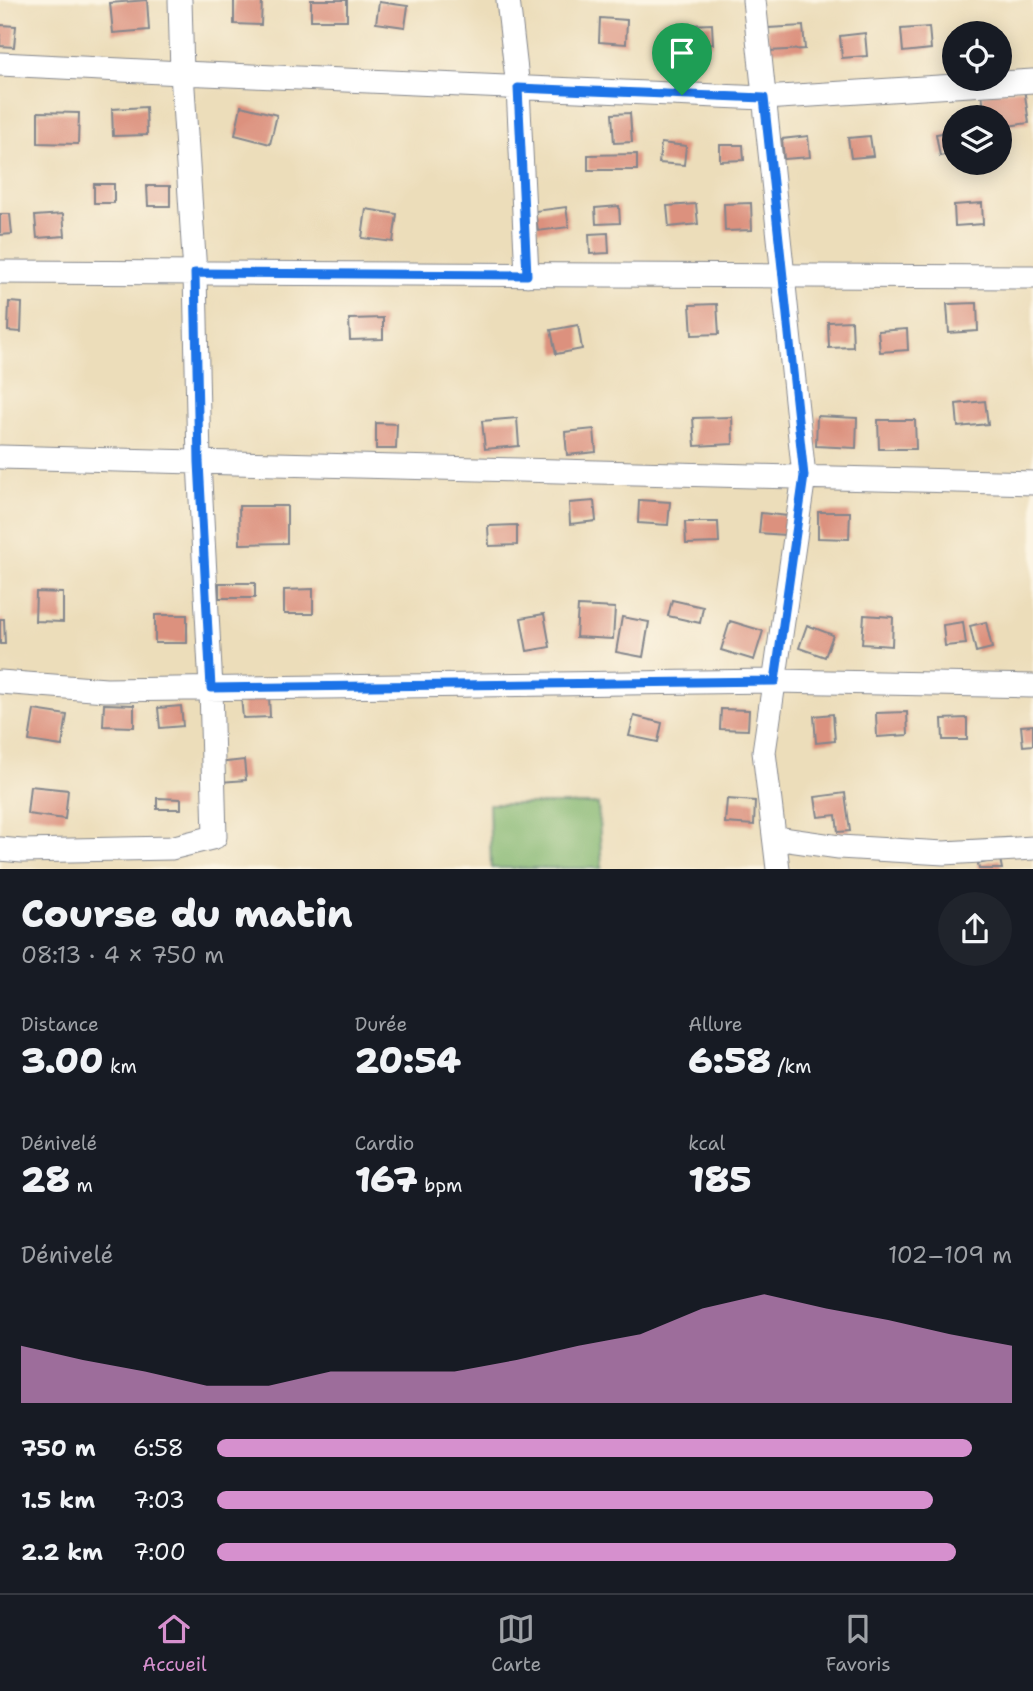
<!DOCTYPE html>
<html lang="fr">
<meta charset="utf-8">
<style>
:root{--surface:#171b24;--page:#20242c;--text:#f1f3f6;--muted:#9ea1a6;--line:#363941;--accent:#d690ce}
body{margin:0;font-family:"Shantell Sans",sans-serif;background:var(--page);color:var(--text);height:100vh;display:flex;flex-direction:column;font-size:26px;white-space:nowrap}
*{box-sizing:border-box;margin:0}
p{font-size:23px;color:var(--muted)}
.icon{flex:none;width:38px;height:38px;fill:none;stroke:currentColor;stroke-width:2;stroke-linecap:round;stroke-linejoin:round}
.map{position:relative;height:869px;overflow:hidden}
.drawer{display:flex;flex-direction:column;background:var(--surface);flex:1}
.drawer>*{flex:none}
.controls{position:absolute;left:942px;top:21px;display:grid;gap:14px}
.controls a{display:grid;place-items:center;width:70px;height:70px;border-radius:50%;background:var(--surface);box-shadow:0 4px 18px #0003;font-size:35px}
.pin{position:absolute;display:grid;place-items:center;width:60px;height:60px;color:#fff;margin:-72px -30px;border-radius:50% 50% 50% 0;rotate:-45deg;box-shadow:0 0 7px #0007}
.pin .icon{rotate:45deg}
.round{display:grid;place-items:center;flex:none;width:74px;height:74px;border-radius:37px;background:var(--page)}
.summary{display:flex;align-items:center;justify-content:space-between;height:119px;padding:0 21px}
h1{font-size:38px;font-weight:800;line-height:52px}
.figures{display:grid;grid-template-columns:repeat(3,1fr);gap:10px;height:119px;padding:7px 21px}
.figures div{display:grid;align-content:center}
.figures b{font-size:35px;font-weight:800}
.figures small{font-size:19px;font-weight:400}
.figures p{font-size:19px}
.chart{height:196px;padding:14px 21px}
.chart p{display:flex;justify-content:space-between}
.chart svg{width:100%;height:126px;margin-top:7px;fill:var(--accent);opacity:.7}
ul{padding:0 21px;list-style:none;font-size:23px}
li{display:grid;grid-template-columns:112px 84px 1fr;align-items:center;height:52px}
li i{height:18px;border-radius:9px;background:var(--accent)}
.tab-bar{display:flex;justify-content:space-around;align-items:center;height:98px;border-top:2px solid var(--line);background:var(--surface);font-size:19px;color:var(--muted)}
.tab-bar a{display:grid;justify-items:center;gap:4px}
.tab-bar .selected{color:var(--accent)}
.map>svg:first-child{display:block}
</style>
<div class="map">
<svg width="1033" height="869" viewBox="0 0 1033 869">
<rect width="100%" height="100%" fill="#fcf5e5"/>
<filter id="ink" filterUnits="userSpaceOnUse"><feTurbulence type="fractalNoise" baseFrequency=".0143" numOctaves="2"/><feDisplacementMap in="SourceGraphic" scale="14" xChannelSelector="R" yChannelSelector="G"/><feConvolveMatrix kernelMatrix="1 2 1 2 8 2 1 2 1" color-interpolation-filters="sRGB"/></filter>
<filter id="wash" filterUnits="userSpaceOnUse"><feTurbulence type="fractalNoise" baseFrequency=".00686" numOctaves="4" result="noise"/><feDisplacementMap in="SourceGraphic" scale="28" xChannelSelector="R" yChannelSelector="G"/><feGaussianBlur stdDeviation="1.57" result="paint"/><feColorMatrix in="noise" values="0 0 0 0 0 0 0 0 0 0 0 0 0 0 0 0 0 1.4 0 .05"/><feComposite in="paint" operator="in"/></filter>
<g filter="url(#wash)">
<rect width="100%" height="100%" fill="#ecddba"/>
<path fill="#86b872" stroke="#507468" stroke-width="2" d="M489,804h109l4,64h-111z"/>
<g id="blocks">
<path fill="#dc917e" d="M147,0l2,30 -36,3 -3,-30z
M234,0h28l-1,25 -27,-1z
M311,0h36v20h-36z
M379,2l29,4 -3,21 -29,-4z
M600,18l27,2 -1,24 -27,-2z
M712,24l1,20 -24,1 -1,-20z
M0,25l16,1 -2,21 -14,-1z
M803,26l2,23 -36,2 -1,-23z
M929,27l2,22 -28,3 -2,-23z
M865,33l2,23 -25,2 -2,-22z
M1024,88l5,35 -30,4v-10h-14l-3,-23z
M241,106l36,9 -7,29 -35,-9z
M146,107l1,28 -34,1 -1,-27z
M38,112l41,1 -1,31 -40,-1z
M630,113l2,29 -18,1 -2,-29z
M954,131v22l-14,3 -4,-22z
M808,136l2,21 -26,2 -2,-20z
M870,136l3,20 -22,2 -3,-20z
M661,143l25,3 -2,19 -25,-2z
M720,145h23l1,15 -24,1z
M637,154v16h-49v-15z
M94,184h20v19h-20z
M147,186h23v20h-22z
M751,203l1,27 -27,1 -1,-27z
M982,203l1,21 -28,2 -1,-21z
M696,204l2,20 -29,3 -2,-21z
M619,206l1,17 -24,1 -1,-16z
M566,207l3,20 -31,4 -3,-20z
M366,209l31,5 -4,28 -31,-4z
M0,214h10l2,20 -12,1z
M63,214l2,22 -28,2 -2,-22z
M608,233l1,20 -19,1 -1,-20z
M9,302l13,1 -1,29 -13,-1z
M977,303l1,28 -29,2 -2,-29z
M717,304l2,30 -27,1 -2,-30z
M383,318v21l-33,1 -1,-21z
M852,321l1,26 -24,1 -1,-26z
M578,325l4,24 -26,5 -5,-24z
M907,329l1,21 -28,2 -2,-21z
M985,401l3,23 -30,3 -2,-23z
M817,416l40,2 -1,30 -40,-2z
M732,417l1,27 -38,2 -2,-28z
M517,418l2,28 -34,3 -3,-28z
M878,420h37l1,29h-37z
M376,423l21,1 -1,25h-20z
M594,429l2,23 -29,3 -2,-23z
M639,500l31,2 -2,23 -30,-2z
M594,501l2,20 -26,3 -1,-21z
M239,506h48v37l-47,1z
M818,512h32l-1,27 -31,-1z
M761,513l26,3 -2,19 -26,-2z
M685,522h33l1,21 -33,1z
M517,525v20l-28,1 -1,-20z
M219,583h36v15h-36z
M313,589v25h-29v-24z
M36,592l27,1v29l-28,-1z
M672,600l31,7 -3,16 -32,-7z
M578,606l37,2 -2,31 -37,-2z
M544,614l6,33 -23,4 -6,-33z
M155,615h32v28h-32z
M864,615l29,2 -1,29 -30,-2z
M622,617l27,5 -6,35 -27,-5z
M0,619h4l1,25h-5z
M730,621l33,10 -9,29 -33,-10z
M963,622l3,22 -21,2 -2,-21z
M986,622l6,26 -16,4 -6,-26z
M807,625l26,10 -8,22 -26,-9z
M269,696l1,21 -27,1 -2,-21z
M104,704l30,1v22l-31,-1z
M181,706l2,20 -23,2 -2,-20z
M721,709l28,1 -1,20 -28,-1z
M34,710l33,5 -5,31 -33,-5z
M907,712l1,23 -31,2 -1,-24z
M833,714l2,27 -19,2 -2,-27z
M634,716l28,7 -4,19 -29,-6z
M967,718v22h-24l-1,-21z
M1033,725v20l-10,1 -2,-20z
M244,760l2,20 -26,2 -2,-19z
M30,786l38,4 -3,29 -38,-5z
M845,793l5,38 -12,1 -2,-17 -18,2 -3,-20z
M157,798l24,1v10h-24z
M727,799l28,2 -1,24 -29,-2z
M1000,859l2,10h-23l-1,-5z"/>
</g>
</g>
<g filter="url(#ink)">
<use href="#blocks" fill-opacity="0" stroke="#84868c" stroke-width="2"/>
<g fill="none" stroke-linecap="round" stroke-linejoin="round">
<g stroke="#84868c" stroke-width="25">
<path id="minor" d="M508,0l10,88 9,187
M754,0l50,476 -40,276 14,117
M0,64l182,9 582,25 269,-17
M0,272l1033,5
M0,457l1033,26
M0,682l106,8 669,-9 258,5
M775,838l64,9 105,6 89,-5
M0,849l22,2 149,-3 44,-11 -4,-149 -12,-226 -4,-189 -13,-200 -2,-73"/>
</g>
<use href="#minor" stroke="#fff" stroke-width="23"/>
</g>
</g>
<g fill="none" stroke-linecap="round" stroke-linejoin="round" filter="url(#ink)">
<g stroke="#fff" stroke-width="14">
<path id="route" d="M518,88l246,10 40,378 -29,205 -564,7 -12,-226 -4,-189 332,2z"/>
</g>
<use href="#route" stroke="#1a73e8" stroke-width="9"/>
</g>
</svg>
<div class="controls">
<a><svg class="icon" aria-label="locate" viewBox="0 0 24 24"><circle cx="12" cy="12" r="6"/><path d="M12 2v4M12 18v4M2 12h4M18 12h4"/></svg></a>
<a><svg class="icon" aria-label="layers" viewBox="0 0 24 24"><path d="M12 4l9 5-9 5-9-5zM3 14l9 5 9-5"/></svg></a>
</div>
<div class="pin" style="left:682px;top:95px;background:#1e9e55"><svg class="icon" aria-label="arrive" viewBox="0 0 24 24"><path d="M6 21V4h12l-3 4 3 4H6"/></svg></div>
</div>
<section class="drawer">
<div class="summary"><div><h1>Course du matin</h1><p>08:13 · 4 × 750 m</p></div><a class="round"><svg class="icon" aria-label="share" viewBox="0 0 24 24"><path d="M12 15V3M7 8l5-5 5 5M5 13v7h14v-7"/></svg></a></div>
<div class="figures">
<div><p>Distance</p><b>3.00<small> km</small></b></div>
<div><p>Durée</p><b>20:54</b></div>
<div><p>Allure</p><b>6:58<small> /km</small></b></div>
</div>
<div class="figures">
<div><p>Dénivelé</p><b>28<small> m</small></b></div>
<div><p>Cardio</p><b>167<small> bpm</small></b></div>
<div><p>kcal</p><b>185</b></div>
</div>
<div class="chart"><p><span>Dénivelé</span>102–109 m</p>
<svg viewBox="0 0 160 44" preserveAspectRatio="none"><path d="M0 44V24L10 29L20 33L30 38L40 38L50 33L60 33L70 33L80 29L90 24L100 20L110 11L120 6L130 11L140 15L150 20L160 24V44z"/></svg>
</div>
<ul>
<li><b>750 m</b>6:58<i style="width:95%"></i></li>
<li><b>1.5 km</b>7:03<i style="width:90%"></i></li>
<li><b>2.2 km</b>7:00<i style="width:93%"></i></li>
</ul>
</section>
<nav class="tab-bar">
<a class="selected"><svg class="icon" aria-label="home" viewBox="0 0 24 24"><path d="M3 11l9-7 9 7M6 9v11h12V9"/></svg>Accueil</a>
<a><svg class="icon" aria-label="map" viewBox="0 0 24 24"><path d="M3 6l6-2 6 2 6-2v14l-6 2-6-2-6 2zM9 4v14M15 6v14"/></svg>Carte</a>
<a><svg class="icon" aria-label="saved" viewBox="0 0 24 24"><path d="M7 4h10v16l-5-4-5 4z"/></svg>Favoris</a>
</nav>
